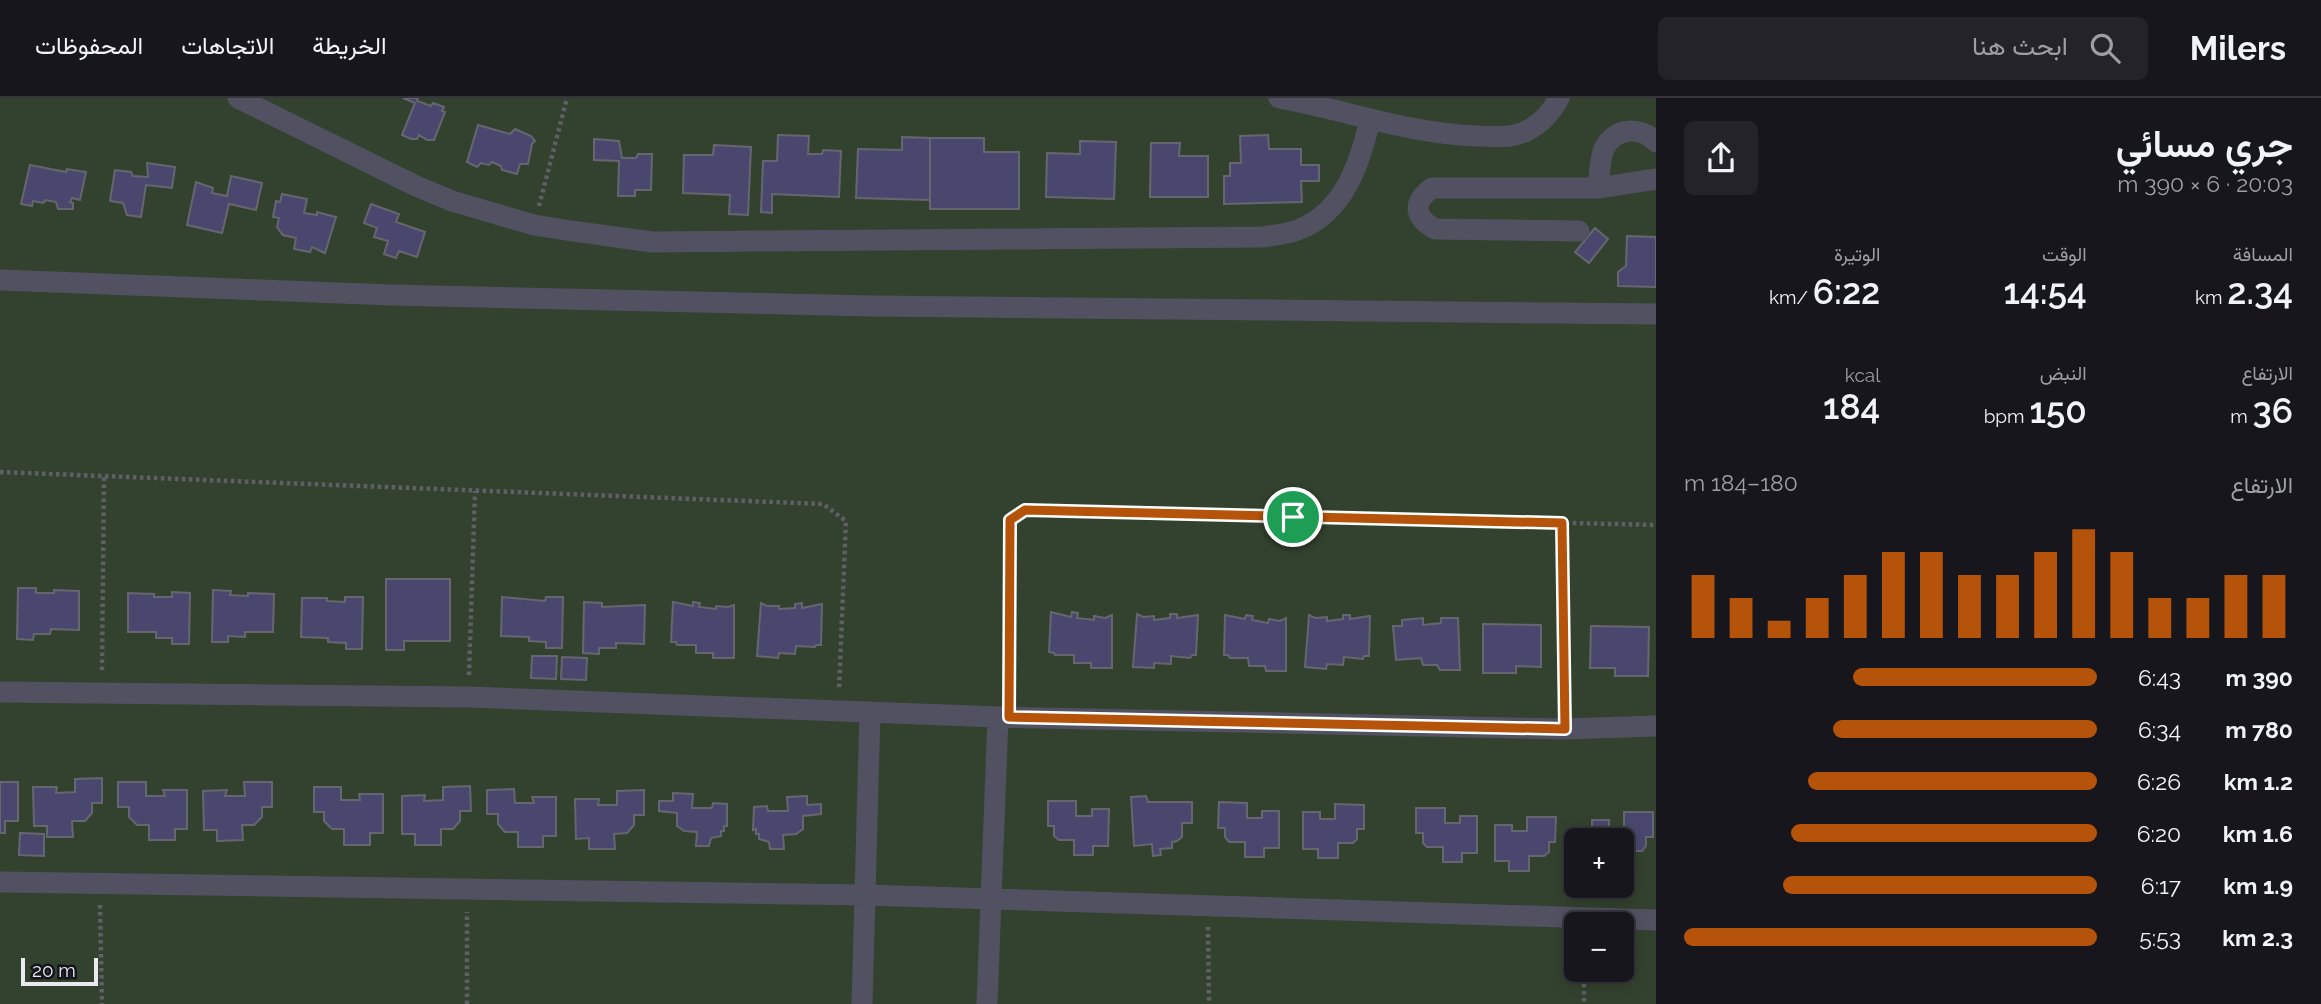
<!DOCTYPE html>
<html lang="ar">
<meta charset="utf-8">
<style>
:root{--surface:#16161c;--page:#232329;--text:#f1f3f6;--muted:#9e9fa3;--line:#35353b;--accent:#b45309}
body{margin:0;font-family:Raleway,Vazirmatn,sans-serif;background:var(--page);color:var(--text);direction:rtl;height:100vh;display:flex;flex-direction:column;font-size:26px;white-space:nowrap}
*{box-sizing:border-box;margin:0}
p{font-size:23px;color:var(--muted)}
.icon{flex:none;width:38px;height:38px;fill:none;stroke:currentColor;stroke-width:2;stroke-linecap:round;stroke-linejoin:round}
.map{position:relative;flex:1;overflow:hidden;direction:ltr}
.details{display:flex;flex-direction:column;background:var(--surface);width:665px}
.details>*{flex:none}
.buttons{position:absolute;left:1564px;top:730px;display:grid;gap:14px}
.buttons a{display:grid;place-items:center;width:70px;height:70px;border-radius:10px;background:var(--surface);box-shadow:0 4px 18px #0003,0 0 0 2px var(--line);font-size:35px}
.scale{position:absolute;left:21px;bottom:18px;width:77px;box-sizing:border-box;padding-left:7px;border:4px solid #eaeaf0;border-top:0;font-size:19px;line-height:24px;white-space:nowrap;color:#eaeaf0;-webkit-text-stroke:5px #14141c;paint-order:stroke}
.pin{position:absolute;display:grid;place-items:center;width:60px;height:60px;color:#fff;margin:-30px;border:4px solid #fff;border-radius:50%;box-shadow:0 2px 7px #0007}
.round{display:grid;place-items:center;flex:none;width:74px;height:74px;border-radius:10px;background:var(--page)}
.head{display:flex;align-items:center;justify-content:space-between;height:119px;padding:0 28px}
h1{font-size:38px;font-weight:600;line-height:52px}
.figures{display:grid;grid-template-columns:repeat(3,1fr);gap:10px;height:119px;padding:7px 28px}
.figures div{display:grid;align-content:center}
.figures b{font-size:35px;font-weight:600}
.figures small{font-size:19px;font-weight:400}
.figures p{font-size:19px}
.chart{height:196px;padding:14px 28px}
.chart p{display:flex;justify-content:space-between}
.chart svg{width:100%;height:126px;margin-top:7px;stroke:var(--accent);stroke-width:6}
ul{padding:0 28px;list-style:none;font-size:23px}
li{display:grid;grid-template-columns:112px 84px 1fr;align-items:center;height:52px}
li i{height:18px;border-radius:9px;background:var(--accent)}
header{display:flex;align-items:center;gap:42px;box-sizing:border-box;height:98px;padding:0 35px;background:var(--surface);border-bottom:2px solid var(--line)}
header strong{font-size:33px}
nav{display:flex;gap:38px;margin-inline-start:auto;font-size:24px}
.search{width:490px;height:63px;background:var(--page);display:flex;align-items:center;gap:18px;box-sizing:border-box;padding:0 24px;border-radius:10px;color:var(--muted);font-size:26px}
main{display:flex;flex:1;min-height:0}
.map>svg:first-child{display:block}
</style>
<header>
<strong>Milers</strong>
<div class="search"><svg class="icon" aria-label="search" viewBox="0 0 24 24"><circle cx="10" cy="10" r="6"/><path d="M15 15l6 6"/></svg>ابحث هنا</div>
<nav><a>الخريطة</a><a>الاتجاهات</a><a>المحفوظات</a></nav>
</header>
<main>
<section class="details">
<div class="head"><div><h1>جري مسائي</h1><p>20:03 · 6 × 390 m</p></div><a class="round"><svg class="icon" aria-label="share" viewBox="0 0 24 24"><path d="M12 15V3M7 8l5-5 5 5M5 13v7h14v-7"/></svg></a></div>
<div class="figures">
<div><p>المسافة</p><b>2.34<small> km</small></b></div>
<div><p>الوقت</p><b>14:54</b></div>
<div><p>الوتيرة</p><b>6:22<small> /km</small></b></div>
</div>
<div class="figures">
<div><p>الارتفاع</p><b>36<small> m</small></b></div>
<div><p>النبض</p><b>150<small> bpm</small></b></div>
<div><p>kcal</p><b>184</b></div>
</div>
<div class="chart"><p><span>الارتفاع</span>180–184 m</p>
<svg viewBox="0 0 160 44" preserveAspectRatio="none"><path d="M5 44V22M15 44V30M25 44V38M35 44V30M45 44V22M55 44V14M65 44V14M75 44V22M85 44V22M95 44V14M105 44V6M115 44V14M125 44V30M135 44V30M145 44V22M155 44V22"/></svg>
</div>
<ul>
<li><b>390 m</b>6:43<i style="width:59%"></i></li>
<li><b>780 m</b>6:34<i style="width:64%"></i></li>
<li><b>1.2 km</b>6:26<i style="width:70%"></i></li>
<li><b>1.6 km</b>6:20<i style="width:74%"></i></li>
<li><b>1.9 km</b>6:17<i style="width:76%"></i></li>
<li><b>2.3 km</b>5:53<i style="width:100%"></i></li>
</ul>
</section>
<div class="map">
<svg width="1656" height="906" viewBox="0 0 1656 906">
<rect width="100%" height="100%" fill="#1d1d26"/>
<path fill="#33422e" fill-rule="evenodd" d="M0,0h1656v906h-1656zM1577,742h45v46h-45zM1577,826h45v46h-45z"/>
<path fill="#4a476e" stroke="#666670" stroke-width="2" d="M403,0h15l-1,3 14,5 2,-3 11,4 -2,4 3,1 -11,28h-7l-8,-5 -2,4h-6l-9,-4 13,-32z
M478,27l32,9 5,-5 16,7 4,5 -3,3 -4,20h-8l-3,10 -15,-4 -1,-4 -9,-4 -3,3 -8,-2 -4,4 -10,-5z
M778,37l31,1 -1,18h14l1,-4 18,1 -2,46 -67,-3v19l-11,-1 2,-51h14z
M1268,37l1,14h32v16h18v16h-18l1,21 -78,2v-28h6v-13h11l-1,-27z
M902,39l28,1v62l-74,-2 2,-49 44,1z
M930,40h54v14h35v57h-89z
M594,41l25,2 3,17h14l2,-4h14l-1,36h-16v6h-17l1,-35 -25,-1z
M1080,43l36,1 -2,57 -68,-2 1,-44 33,1z
M1151,45h29l-1,13h29v41h-58z
M714,47l37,2 -3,68 -19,-1 1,-19 -47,-2 1,-38h29z
M147,65l28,4 -3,21 -26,-3 -5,32 -14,-2 -4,-12 -13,-2 5,-31 16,2 2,4 15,1z
M30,67l36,7 1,-3 19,3 -6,28 -8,-2 -2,4 3,1v6h-15l-2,-7 -10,-2 -3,3 -10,-2 -1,5 -11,-2z
M231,78l31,7 -6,27 -27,-6 -7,29 -35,-8 9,-43 17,6 -1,5 15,3z
M282,96l25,5 -3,14 13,2v-3l19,5 -11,36 -13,-6 -2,5 -16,-3 2,-11 -13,-3 -6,-8 2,-9 -6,-1 3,-16 4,1z
M371,106l28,10 -3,8 29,10 -8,25 -18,-6 -3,7 -12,-4 4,-13 -14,-4 3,-9 -13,-5z
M1595,130l13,11 -19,24 -14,-11z
M1627,138l29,1v50l-38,-1v-14l8,-6z
M386,481h64v62h-46v9h-18z
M18,490h18v5h18v-3l25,1v39l-28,-1 -1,5h-16l-1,6 -16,-1z
M213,492l18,1 -1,4 18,1v-3l26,1 -1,38h-28v5l-17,-1v6h-16z
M172,494l18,1 -1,51h-17v-6h-16v-6h-28v-39l26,1v3h18z
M345,499h18l-1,52h-16v-6l-18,-1v-4l-27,-1 1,-39h25v3l18,1z
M502,499l43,4 1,-4h17l-1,51h-16v-6l-17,-1v-4l-28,-1z
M584,504l18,1v4l43,-2 -1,39 -28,-1v5h-17v6l-16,-1z
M673,504l20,4v-4l7,1 -1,4 17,2v-3l12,1 6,-2v53h-21v-5h-17v-8h-19l-1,-3h-5z
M761,505l6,3h12v3l16,-1v-4l7,-1v5l20,-4 -1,41h-5l-1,2 -19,-1 -1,8 -16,-1 -1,5 -21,-2z
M1051,514l20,5 1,-5 6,1 -1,5 17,2v-4l11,2 7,-3v53h-21v-5h-17v-8h-19l-1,-2 -5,-1z
M1137,516l6,3 11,-1v4l16,-2v-4h7v4l21,-3 -2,40h-4l-2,3 -19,-2v8l-17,-1v5l-21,-1z
M1225,517l20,4 1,-4 7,1 -1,4 16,3 1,-4 11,2 6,-3v53h-20l-1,-5h-16l-1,-8h-18l-2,-3h-4z
M1309,517l6,3 12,-1v4l16,-2v-4h7v4l20,-3 -1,40h-5l-1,3 -19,-2 -1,8 -16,-1 -1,5 -21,-2z
M1423,520v7l18,-2v-5h17l2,52h-20l-3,-5h-14l-2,-7 -25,2 -3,-34h9v-6z
M1483,526l58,1v42l-25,-1v7h-33z
M1591,528l58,1 -1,49h-33v-8h-25z
M532,558h25l-1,23 -25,-1z
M562,559l25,1 -1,22 -25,-1z
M102,680v25h-10v10l-7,8h-13l1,16h-26v-11h-13l-1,-39h24l-1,6 19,-1v-13z
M0,684h18v39h-13v12h-5z
M118,684h28v14h19l-2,-6h24v39h-12v11h-26v-15h-12l-8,-8v-10h-11z
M244,684h28v25h-10v10l-8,8h-12l1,15 -26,1v-11h-13l-1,-39 24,-1 -2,6h20z
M470,688l1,25h-11v10l-7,8h-12v16h-26v-11h-13v-38l23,-1 -1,6 19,-1v-13z
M314,689h27v13h19l-1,-6h24v39h-13v12h-26v-16h-12l-8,-8v-9h-10z
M514,691l1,14h19l-2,-6h24v39h-13v11h-25v-15h-13l-7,-8v-10h-11v-24z
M644,692v25h-10v10l-7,8 -13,1 1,15h-26v-11l-13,1 -1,-40h24l-1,6h19v-14z
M673,695l20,1 -1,14h20l1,-5 14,1v22h-3v5h-3v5l-10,2 -2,8h-13l1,-14 -13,-1 -7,-5v-13l-18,-2v-10h14z
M807,698v9l14,-1v10l-18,2v13l-7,5 -13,1 1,14h-14l-1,-7 -10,-3v-5h-3v-5l-3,1 1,-23 13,-1 1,5h20l-1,-14z
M1146,698l2,6h44v21h-10v14l-5,4 -5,1v6l-12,1 1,6 -8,1 -1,-12 -18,2 -3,-49z
M1048,703h28v15h16v-7h17l-1,37h-15v9h-19v-15h-15l-5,-4v-10h-6z
M1219,704l28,1v15h15v-7h17v37h-15v9h-19v-15h-16l-4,-5v-9h-7z
M1335,706l29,1v24h-7v10l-4,4h-15v15h-20v-9h-15v-37h17v7h15z
M1416,710h29v15h15v-7h17v37h-15v9h-19v-15h-16l-4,-4v-10h-7z
M1624,714h29v25h-7v9l-4,5h-16v15h-4v-26h-30v-20h17v7h15z
M1527,719h29l-1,25h-6v10l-5,4h-15v15h-20v-10h-14v-36h17v6h15z
M20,735l24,1v22l-25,-1z"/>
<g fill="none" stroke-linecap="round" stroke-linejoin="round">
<path stroke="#5f5f67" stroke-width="4.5" stroke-dasharray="3.5 3.5" stroke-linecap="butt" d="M539,108l28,-108
M0,374l823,32 23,17 -7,169
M1562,425l3,184
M102,572l2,-194
M469,577l6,-184
M1009,598l1,-176 15,-10 631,15
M100,807l2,99
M1208,829l1,77
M1584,872v34
M467,906v-92"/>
<path stroke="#515162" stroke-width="21" d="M238,0l178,88 36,15 82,24 38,6 80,11 611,-5c12,-2 26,-3 37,-8 45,-18 60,-67 70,-109
M1279,0c67,12 130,36 199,38 12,0 26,2 37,-1 20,-5 35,-20 44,-37
M1598,90c2,-12 1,-28 6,-39 10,-22 37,-23 52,-7
M1579,133l-144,-2c-21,-12 -23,-26 -3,-41h166l58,-9
M0,182l392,15 480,11 784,8
M0,594l469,5 529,20 567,12 91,-3
M0,784l865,13 791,25
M862,906l8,-292
M987,906l11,-287"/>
</g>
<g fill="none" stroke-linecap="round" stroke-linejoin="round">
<g stroke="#fff" stroke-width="14">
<path id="route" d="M1025,412l537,13 3,206 -556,-12 1,-197z"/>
</g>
<use href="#route" stroke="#b45309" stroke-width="9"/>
</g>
</svg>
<div class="buttons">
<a>+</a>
<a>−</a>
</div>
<div class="scale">20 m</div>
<div class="pin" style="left:1293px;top:419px;background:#1e9e55"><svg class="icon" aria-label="arrive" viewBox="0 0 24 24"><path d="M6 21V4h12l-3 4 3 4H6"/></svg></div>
</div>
</main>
